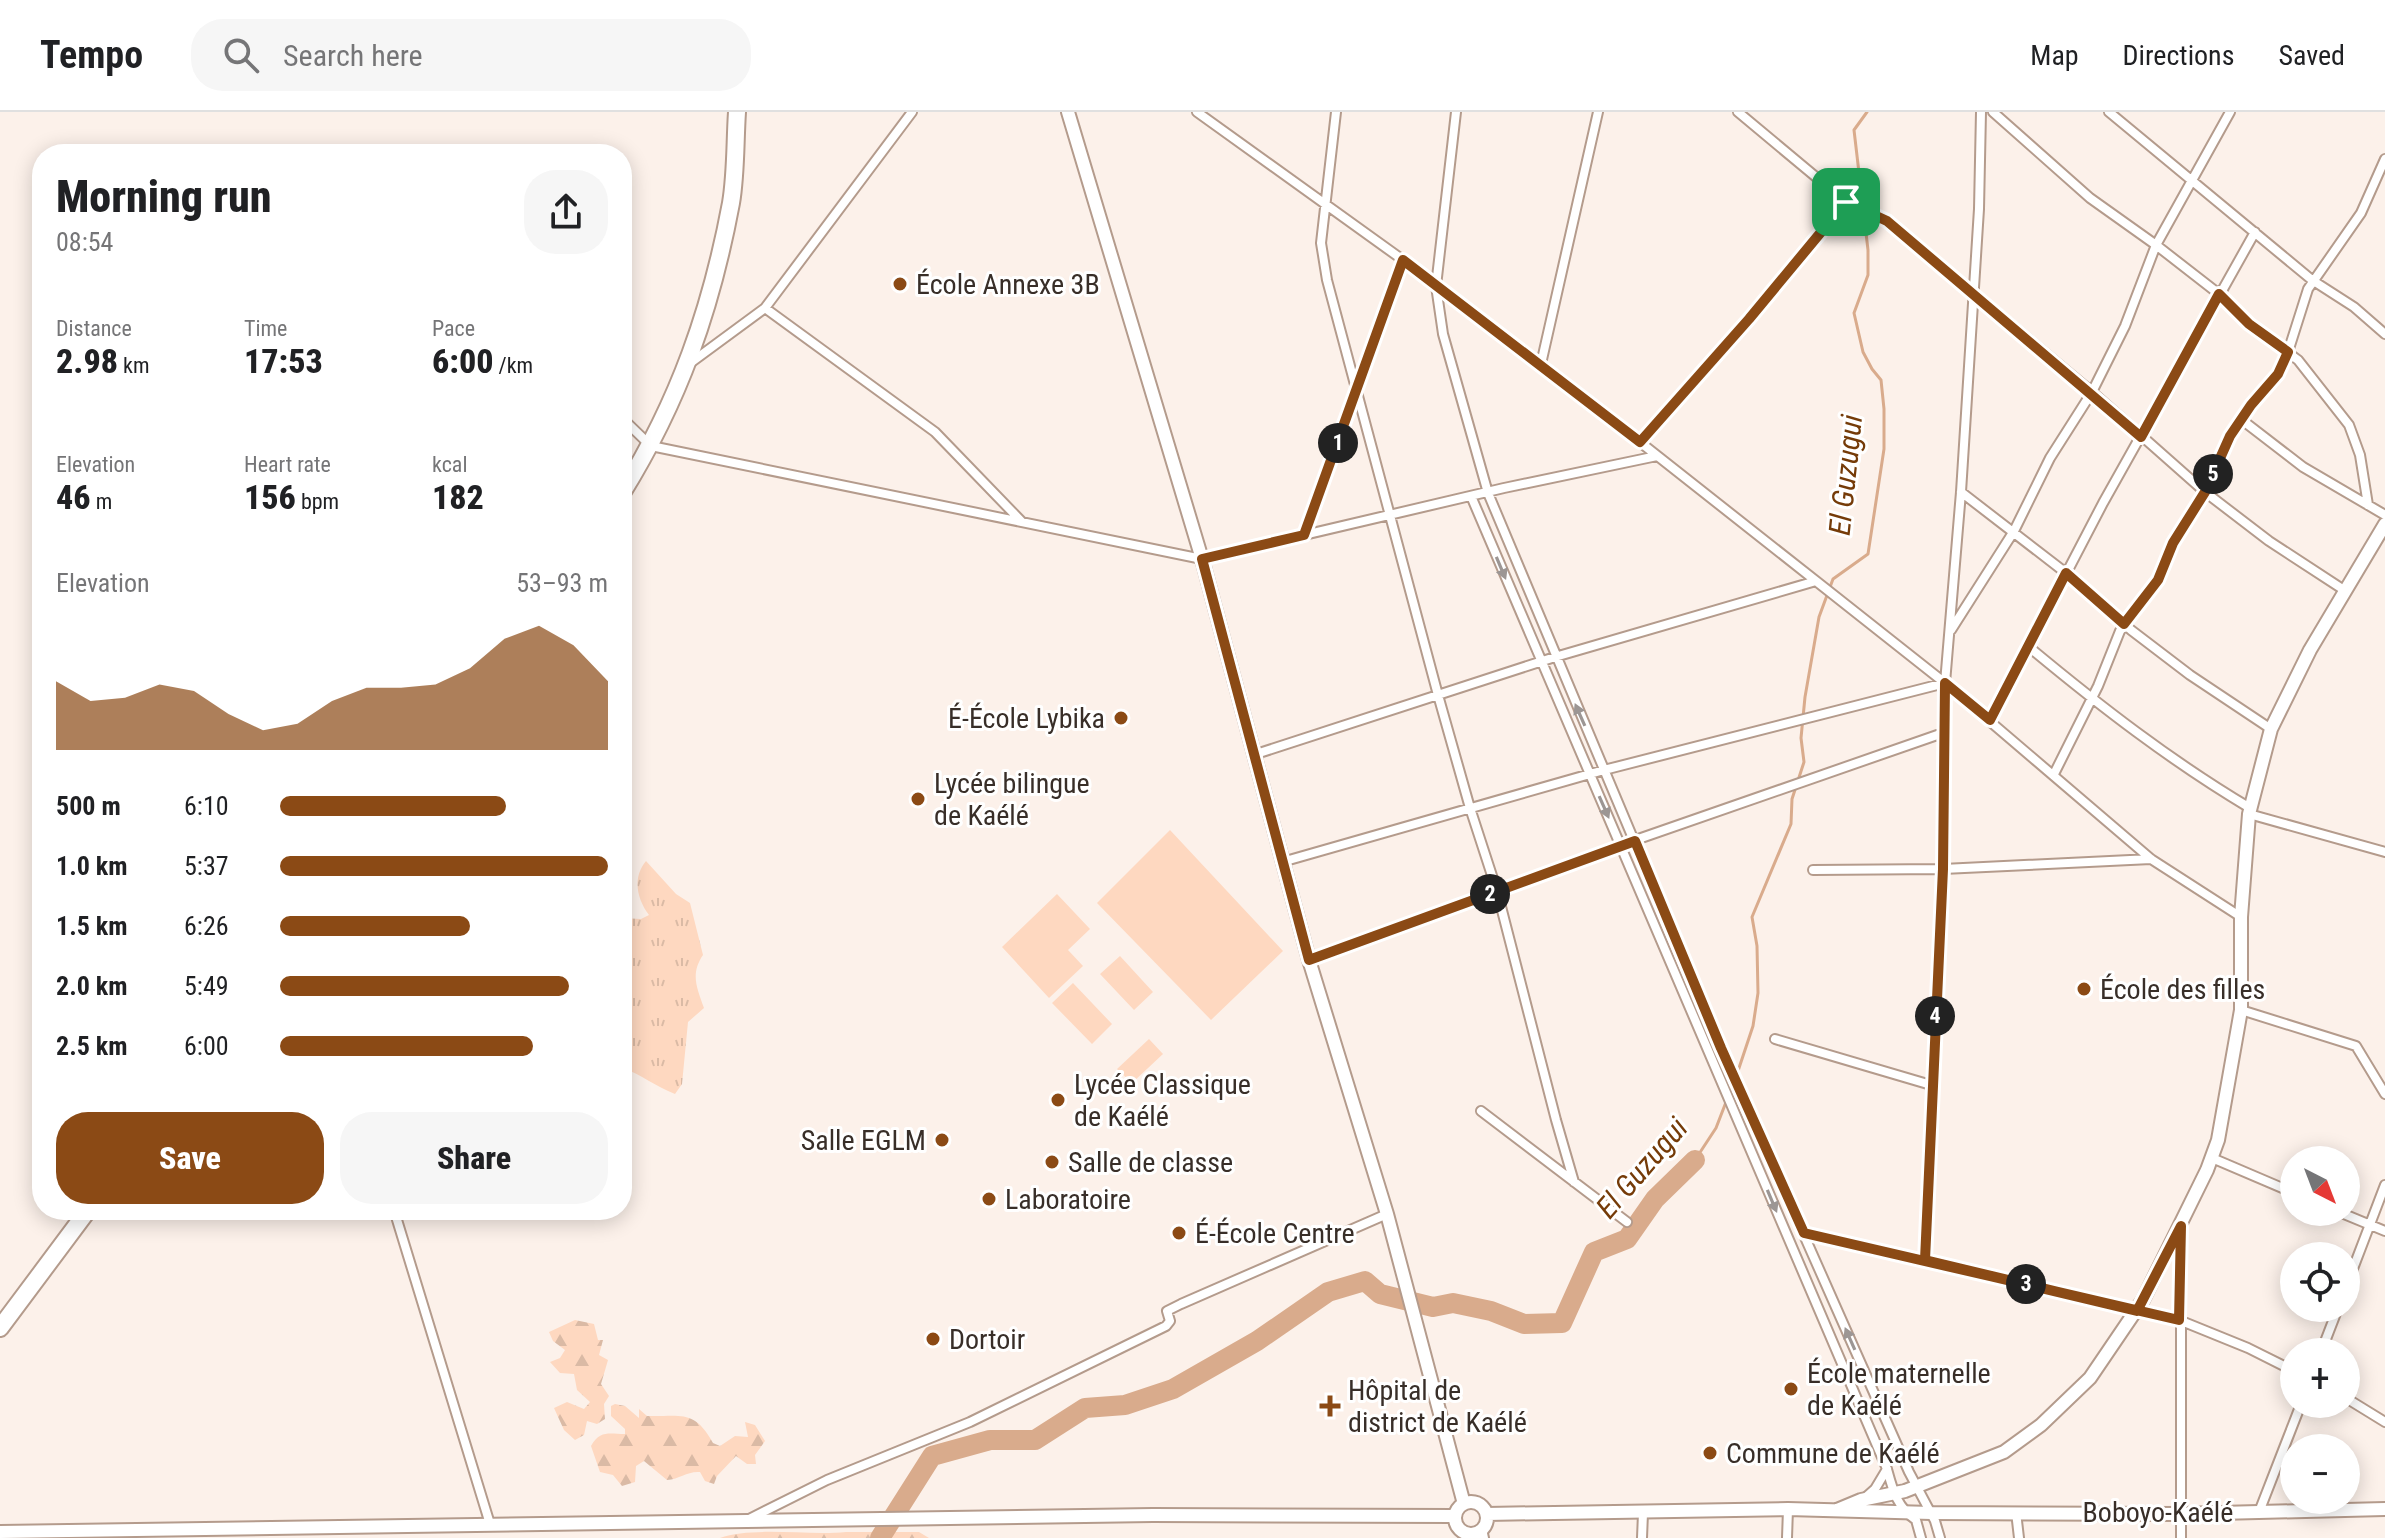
<!DOCTYPE html>
<meta charset="utf-8">
<style>
:root{--surface:#fff;--page:#f6f6f6;--text:#202124;--muted:#757577;--line:#e0e0e0;--accent:#8b4a15}
body{margin:0;font-family:"Roboto Condensed",sans-serif;background:var(--page);color:var(--text);height:100vh;display:flex;flex-direction:column;font-size:30px;white-space:nowrap}
*{box-sizing:border-box;margin:0}
p{font-size:26px;color:var(--muted)}
.icon{flex:none;width:44px;height:44px;fill:none;stroke:currentColor;stroke-width:2;stroke-linecap:round;stroke-linejoin:round}
.map{position:relative;flex:1;overflow:hidden}
.panel{position:absolute;left:32px;top:32px;width:600px;height:1076px;display:flex;flex-direction:column;background:var(--surface);border-radius:32px;box-shadow:0 4px 20px #0003}
.panel>*{flex:none}
.needle{width:52px;rotate:138deg}
.buttons{position:absolute;left:2280px;top:1034px;display:grid;gap:16px}
.buttons a{display:grid;place-items:center;width:80px;height:80px;border-radius:50%;background:var(--surface);box-shadow:0 4px 20px #0003;font-size:40px}
.pin{position:absolute;display:grid;place-items:center;width:68px;height:68px;color:#fff;margin:-34px;border-radius:16px;box-shadow:0 4px 12px #0006}
.km{position:absolute;width:40px;height:40px;margin:-20px;border-radius:50%;background:#222;color:#fff;font-size:22px;line-height:40px;text-align:center}
.round{display:grid;place-items:center;flex:none;width:84px;height:84px;border-radius:32px;background:var(--page)}
.head{display:flex;align-items:center;justify-content:space-between;height:136px;padding:0 24px}
h1{font-size:44px;font-weight:800;line-height:60px}
.stats{display:grid;grid-template-columns:repeat(3,1fr);gap:12px;height:136px;padding:8px 24px}
.stats div{display:grid;align-content:center}
.stats b{font-size:34px;font-weight:800}
.stats small{font-size:22px;font-weight:400}
.stats p{font-size:22px}
.chart{height:224px;padding:16px 24px}
.chart p{display:flex;justify-content:space-between}
.chart svg{width:100%;height:144px;margin-top:8px;fill:var(--accent);opacity:.7}
.cta{display:flex;gap:16px;margin-top:auto;padding:16px 24px}
.cta a{flex:1;height:92px;border-radius:32px;background:var(--accent);color:#fff;font-size:32px;font-weight:800;line-height:92px;text-align:center}
.cta a+a{background:var(--page);color:var(--text)}
ul{padding:0 24px;list-style:none;font-size:26px}
li{display:grid;grid-template-columns:128px 96px 1fr;align-items:center;height:60px}
li i{height:20px;border-radius:10px;background:var(--accent)}
header{display:flex;align-items:center;gap:48px;box-sizing:border-box;height:112px;padding:0 40px;background:var(--surface);border-bottom:2px solid var(--line)}
header strong{font-size:38px}
nav{display:flex;gap:44px;margin-inline-start:auto;font-size:28px}
.search{width:560px;height:72px;background:var(--page);display:flex;align-items:center;gap:20px;box-sizing:border-box;padding:0 28px;border-radius:32px;color:var(--muted);font-size:30px}
.map>svg:first-child{display:block}
</style>
<header>
<strong>Tempo</strong>
<div class="search"><svg class="icon" aria-label="search" viewBox="0 0 24 24"><circle cx="10" cy="10" r="6"/><path d="M15 15l6 6"/></svg>Search here</div>
<nav><a>Map</a><a>Directions</a><a>Saved</a></nav>
</header>
<div class="map">
<svg width="2385" height="1426" viewBox="0 0 2385 1426">
<defs>
<pattern id="grass-tufts" width="24" height="20" patternUnits="userSpaceOnUse" patternTransform="scale(2)"><rect width="24" height="20" fill="#fed8c0"/><path d="M3 7l-1-3M5 7V3M7 7l1-3M15 17l-1-3M17 17v-4M19 17l1-3" fill="none" stroke="#dabaa5"/></pattern>
<pattern id="forest-firs" width="22" height="20" patternUnits="userSpaceOnUse" patternTransform="scale(2)"><rect width="22" height="20" fill="#fed8c0"/><path d="M5 1l3.5 6h-7zM16 11l3.5 6h-7z" fill="#dabaa5"/></pattern>
</defs>
<rect width="100%" height="100%" fill="#fcf1ea"/>
<path fill="url(#grass-tufts)" d="M646,749l30,33 14,9 13,52c-13,19 -6,33 1,53l-16,14 -6,62 -7,10c-19,-7 -34,-20 -53,-26v-150l19,1 8,-4c-12,-16 -17,-37 -3,-54z"/>
<path fill="url(#forest-firs)" d="M575,1208l19,4 4,16h5l-4,15 9,5 -7,24 8,12 -5,8 1,15 -8,5 -10,-3 -3,14 -9,5 -11,-10 -10,-22 13,-6 17,7 6,-7 -13,-12 -3,-16 -14,-1 -10,-11 10,-4 5,-8 -12,-9 -4,-9z
M615,1292l10,2 14,12v-9l8,7c35,1 47,-7 66,27l7,3 15,-10 13,1 -3,-15 10,3 10,16 -10,14 1,9h-9l-11,-8 -19,20 -3,8 -9,-3 -5,-9c-13,-1 -20,7 -33,8l-23,-19 -8,5 -1,16 -13,4 -9,-11 -13,-3 -9,-26c9,-16 18,-12 34,-12v-5l-14,-13v-10z
M846,1420h73l10,6h-209c32,-12 89,-2 126,-6z"/>
<path fill="#fed8c0" d="M1170,718l113,121 -72,69 -114,-117z
M1057,782l33,35 -22,21 15,16 -34,32 -47,-51z
M1120,844l33,36 -19,18 -34,-36z
M1073,871l39,41 -20,20 -40,-41z
M1149,927l14,15 -31,29 -15,-14z"/>
<g fill="none" stroke-linecap="round" stroke-linejoin="round">
<path stroke="#d9ab8c" stroke-width="3" d="M1736,965l17,-51 5,-33 -1,-47 -5,-29 39,-93 1,-25 12,-37 -3,-24 4,-41 14,-80 14,-38 35,-25 16,-105v-40l-3,-29 -9,-11 -9,-17 -9,-39 14,-38v-25l-14,-120 13,-18
M1695,1048l21,-32 17,-44"/>
<path stroke="#d9ab8c" stroke-width="20" d="M880,1426l52,-82 58,-16h45l50,-32 40,-3 48,-16 84,-48 71,-49 37,-11 15,13 53,13 20,-4 38,8 33,13 38,-1 32,-71 33,-13 28,-40 40,-39"/>
<g stroke="#b49b8c" stroke-width="12">
<path id="street" d="M1197,0l206,148 138,104 275,217
M1336,0l-15,131 6,37 111,415 32,113 27,83 59,229 18,62
M1456,0l-20,174 7,48 45,159 233,555 188,424 26,49 5,17
M1738,0l108,90 41,19 205,171 113,100 64,49 75,49
M1993,0l97,86 66,47 63,49 30,30 49,36 51,65 11,30 8,50
M2109,0l203,168 42,27 31,27
M765,196l170,124 87,90
M689,252l76,-56 147,-196
M1541,252l57,-252
M622,306l29,28 551,113 302,-71 153,-32
M2242,308l61,47 82,48
M1640,330l109,-123 97,-117
M1961,380l105,81 65,57 59,45 81,54
M1471,384l416,973c6,22 10,38 29,51l5,18
M1304,423l99,-275
M1951,518l63,-99 36,-73 42,-66 33,-66 31,-81 74,-133
M2029,535c71,59 142,114 221,161
M1990,608l113,-217 152,-271
M1253,643l302,-98 261,-76 129,102 206,176 90,58
M2054,662l44,-88 22,-55 38,-51 15,-37 32,-51 25,-56 21,-31 27,-31 10,-22 20,-63 53,-76 24,-54
M2249,702l136,38
M1282,750l322,-92 341,-87
M1813,758l130,-1 208,-10
M1309,848l312,-115 322,-112
M2241,898l115,36 29,48
M1775,927l156,46
M1481,999l146,111
M2212,1046l82,35
M394,1098l96,314
M2339,1100l46,19
M2181,1115v311
M1804,1121l375,87 69,28 46,23
M1925,1148l18,-391 2,-186 16,-191 18,-283 2,-97
M2346,1175l39,-102
M2321,1240l17,-44
M2346,1286l39,24
M1866,1385l9,-8 12,-20
M2016,1400l3,26
M2259,1400l42,-108
M747,1408l80,-40 143,-58 196,-96 4,-5 -3,-10 14,-7 206,-90
M1482,1417l2,9
M1642,1426l1,-25
M1787,1426l1,-29"/>
</g>
<g stroke="#b49b8c" stroke-width="16">
<path id="secondary" d="M1068,0l134,447 107,401 78,254 77,290
M1455 1406a16 16 0 1 1 32 0a16 16 0 1 1-32 0Z
M1837,1398l24,-10 44,-9 99,-39 37,-27 49,-47 53,-78 64,-130 11,-30 23,-130v-93l8,-103 22,-85 39,-79 75,-126
M1487,1402l301,-5 143,4 249,1 205,-5
M0,1420l1153,-17 302,1"/>
</g>
<g stroke="#b49b8c" stroke-width="20">
<path id="highway" d="M622,381c57,-92 89,-183 109,-290 5,-29 4,-61 6,-91
M0,1216l88,-118"/>
</g>
<use href="#street" stroke="#fff" stroke-width="8"/>
<use href="#secondary" stroke="#fff" stroke-width="12"/>
<use href="#highway" stroke="#fff" stroke-width="16"/>
</g>
<defs><path id="oneway-solid" d="M-6-.8H1V-3.2L6.5 0L1 3.2V.8H-6Z" transform="scale(2)"/></defs>
<g fill="#9c9694">
<use href="#oneway-solid" transform="translate(1501 456) rotate(67)"/>
<use href="#oneway-solid" transform="translate(1580 603) rotate(-114)"/>
<use href="#oneway-solid" transform="translate(1604 695) rotate(66)"/>
<use href="#oneway-solid" transform="translate(1772 1089) rotate(67)"/>
<use href="#oneway-solid" transform="translate(1850 1227) rotate(-114)"/>
</g>
<g fill="none" stroke-linecap="round" stroke-linejoin="round">
<g stroke="#fff" stroke-width="16">
<path id="route" d="M1846,90l-97,117 -109,123 -237,-182 -99,275 -102,24 107,401 326,-119 86,207 83,185c125,28 250,59 375,87l2,-94 -44,85 -212,-51 18,-391 2,-186 45,37 76,-147 58,51 34,-44 15,-37 32,-51 25,-56 21,-31 27,-31 10,-22 -39,-28 -30,-30 -78,143 -254,-216 -41,-19"/>
</g>
<use href="#route" stroke="#8b4a15" stroke-width="10"/>
</g>
<g fill="#8b4a15" stroke="#fff" stroke-width="3">
<circle cx="900" cy="172" r="8"/>
<circle cx="1121" cy="606" r="8"/>
<circle cx="918" cy="687" r="8"/>
<circle cx="2084" cy="877" r="8"/>
<circle cx="1058" cy="988" r="8"/>
<circle cx="942" cy="1028" r="8"/>
<circle cx="1052" cy="1050" r="8"/>
<circle cx="989" cy="1087" r="8"/>
<circle cx="1179" cy="1121" r="8"/>
<circle cx="933" cy="1227" r="8"/>
<circle cx="1791" cy="1277" r="8"/>
<path d="M1326 1282h8v8h8v8h-8v8h-8v-8h-8v-8h8z"/>
<circle cx="1710" cy="1341" r="8"/>
</g>
<g text-anchor="middle" stroke-width="6" stroke-linejoin="round" paint-order="stroke">
<g font-size="28" fill="#382e28" stroke="#fff" text-anchor="start">
<text x="916" y="182">École Annexe 3B</text>
<text x="1105" y="616" text-anchor="end">É-École Lybika</text>
<text x="934" y="681">Lycée bilingue<tspan x="934" dy="32">de Kaélé</tspan></text>
<text x="2100" y="887">École des filles</text>
<text x="1074" y="982">Lycée Classique<tspan x="1074" dy="32">de Kaélé</tspan></text>
<text x="926" y="1038" text-anchor="end">Salle EGLM</text>
<text x="1068" y="1060">Salle de classe</text>
<text x="1005" y="1097">Laboratoire</text>
<text x="1195" y="1131">É-École Centre</text>
<text x="949" y="1237">Dortoir</text>
<text x="1807" y="1271">École maternelle<tspan x="1807" dy="32">de Kaélé</tspan></text>
<text x="1348" y="1288">Hôpital de<tspan x="1348" dy="32">district de Kaélé</tspan></text>
<text x="1726" y="1351">Commune de Kaélé</text>
</g>
<g font-size="28" fill="#382e28" stroke="#fff">
<text x="2158" y="1410">Boboyo-Kaélé</text>
</g>
<g font-size="30" font-style="italic" fill="#753b08" stroke="#fff">
<text transform="translate(1846 363) rotate(-84)" y="10">El Guzugui</text>
<text transform="translate(1642 1056) rotate(-49)" y="10">El Guzugui</text>
</g>
</g>
</svg>
<div class="buttons">
<a><svg class="needle" viewBox="-14 -14 28 28"><path d="M0-13l5 13h-10z" fill="#e53935"/><path d="M0 13l5-13h-10z" fill="#757577"/></svg></a>
<a><svg class="icon" aria-label="locate" viewBox="0 0 24 24"><circle cx="12" cy="12" r="6"/><path d="M12 2v4M12 18v4M2 12h4M18 12h4"/></svg></a>
<a>+</a>
<a>−</a>
</div>
<div class="pin" style="left:1846px;top:90px;background:#1e9e55"><svg class="icon" aria-label="arrive" viewBox="0 0 24 24"><path d="M6 21V4h12l-3 4 3 4H6"/></svg></div>
<b class="km" style="left:1338px;top:331px">1</b>
<b class="km" style="left:1490px;top:782px">2</b>
<b class="km" style="left:2026px;top:1172px">3</b>
<b class="km" style="left:1935px;top:904px">4</b>
<b class="km" style="left:2213px;top:362px">5</b>
<section class="panel">
<div class="head"><div><h1>Morning run</h1><p>08:54</p></div><a class="round"><svg class="icon" aria-label="share" viewBox="0 0 24 24"><path d="M12 15V3M7 8l5-5 5 5M5 13v7h14v-7"/></svg></a></div>
<div class="stats">
<div><p>Distance</p><b>2.98<small> km</small></b></div>
<div><p>Time</p><b>17:53</b></div>
<div><p>Pace</p><b>6:00<small> /km</small></b></div>
</div>
<div class="stats">
<div><p>Elevation</p><b>46<small> m</small></b></div>
<div><p>Heart rate</p><b>156<small> bpm</small></b></div>
<div><p>kcal</p><b>182</b></div>
</div>
<div class="chart"><p><span>Elevation</span>53–93 m</p>
<svg viewBox="0 0 160 44" preserveAspectRatio="none"><path d="M0 44V23L10 29L20 28L30 24L40 26L50 33L60 38L70 36L80 29L90 25L100 25L110 24L120 19L130 10L140 6L150 12L160 23V44z"/></svg>
</div>
<ul>
<li><b>500 m</b>6:10<i style="width:69%"></i></li>
<li><b>1.0 km</b>5:37<i style="width:100%"></i></li>
<li><b>1.5 km</b>6:26<i style="width:58%"></i></li>
<li><b>2.0 km</b>5:49<i style="width:88%"></i></li>
<li><b>2.5 km</b>6:00<i style="width:77%"></i></li>
</ul>
<div class="cta"><a>Save</a><a>Share</a></div>
</section>
</div>
